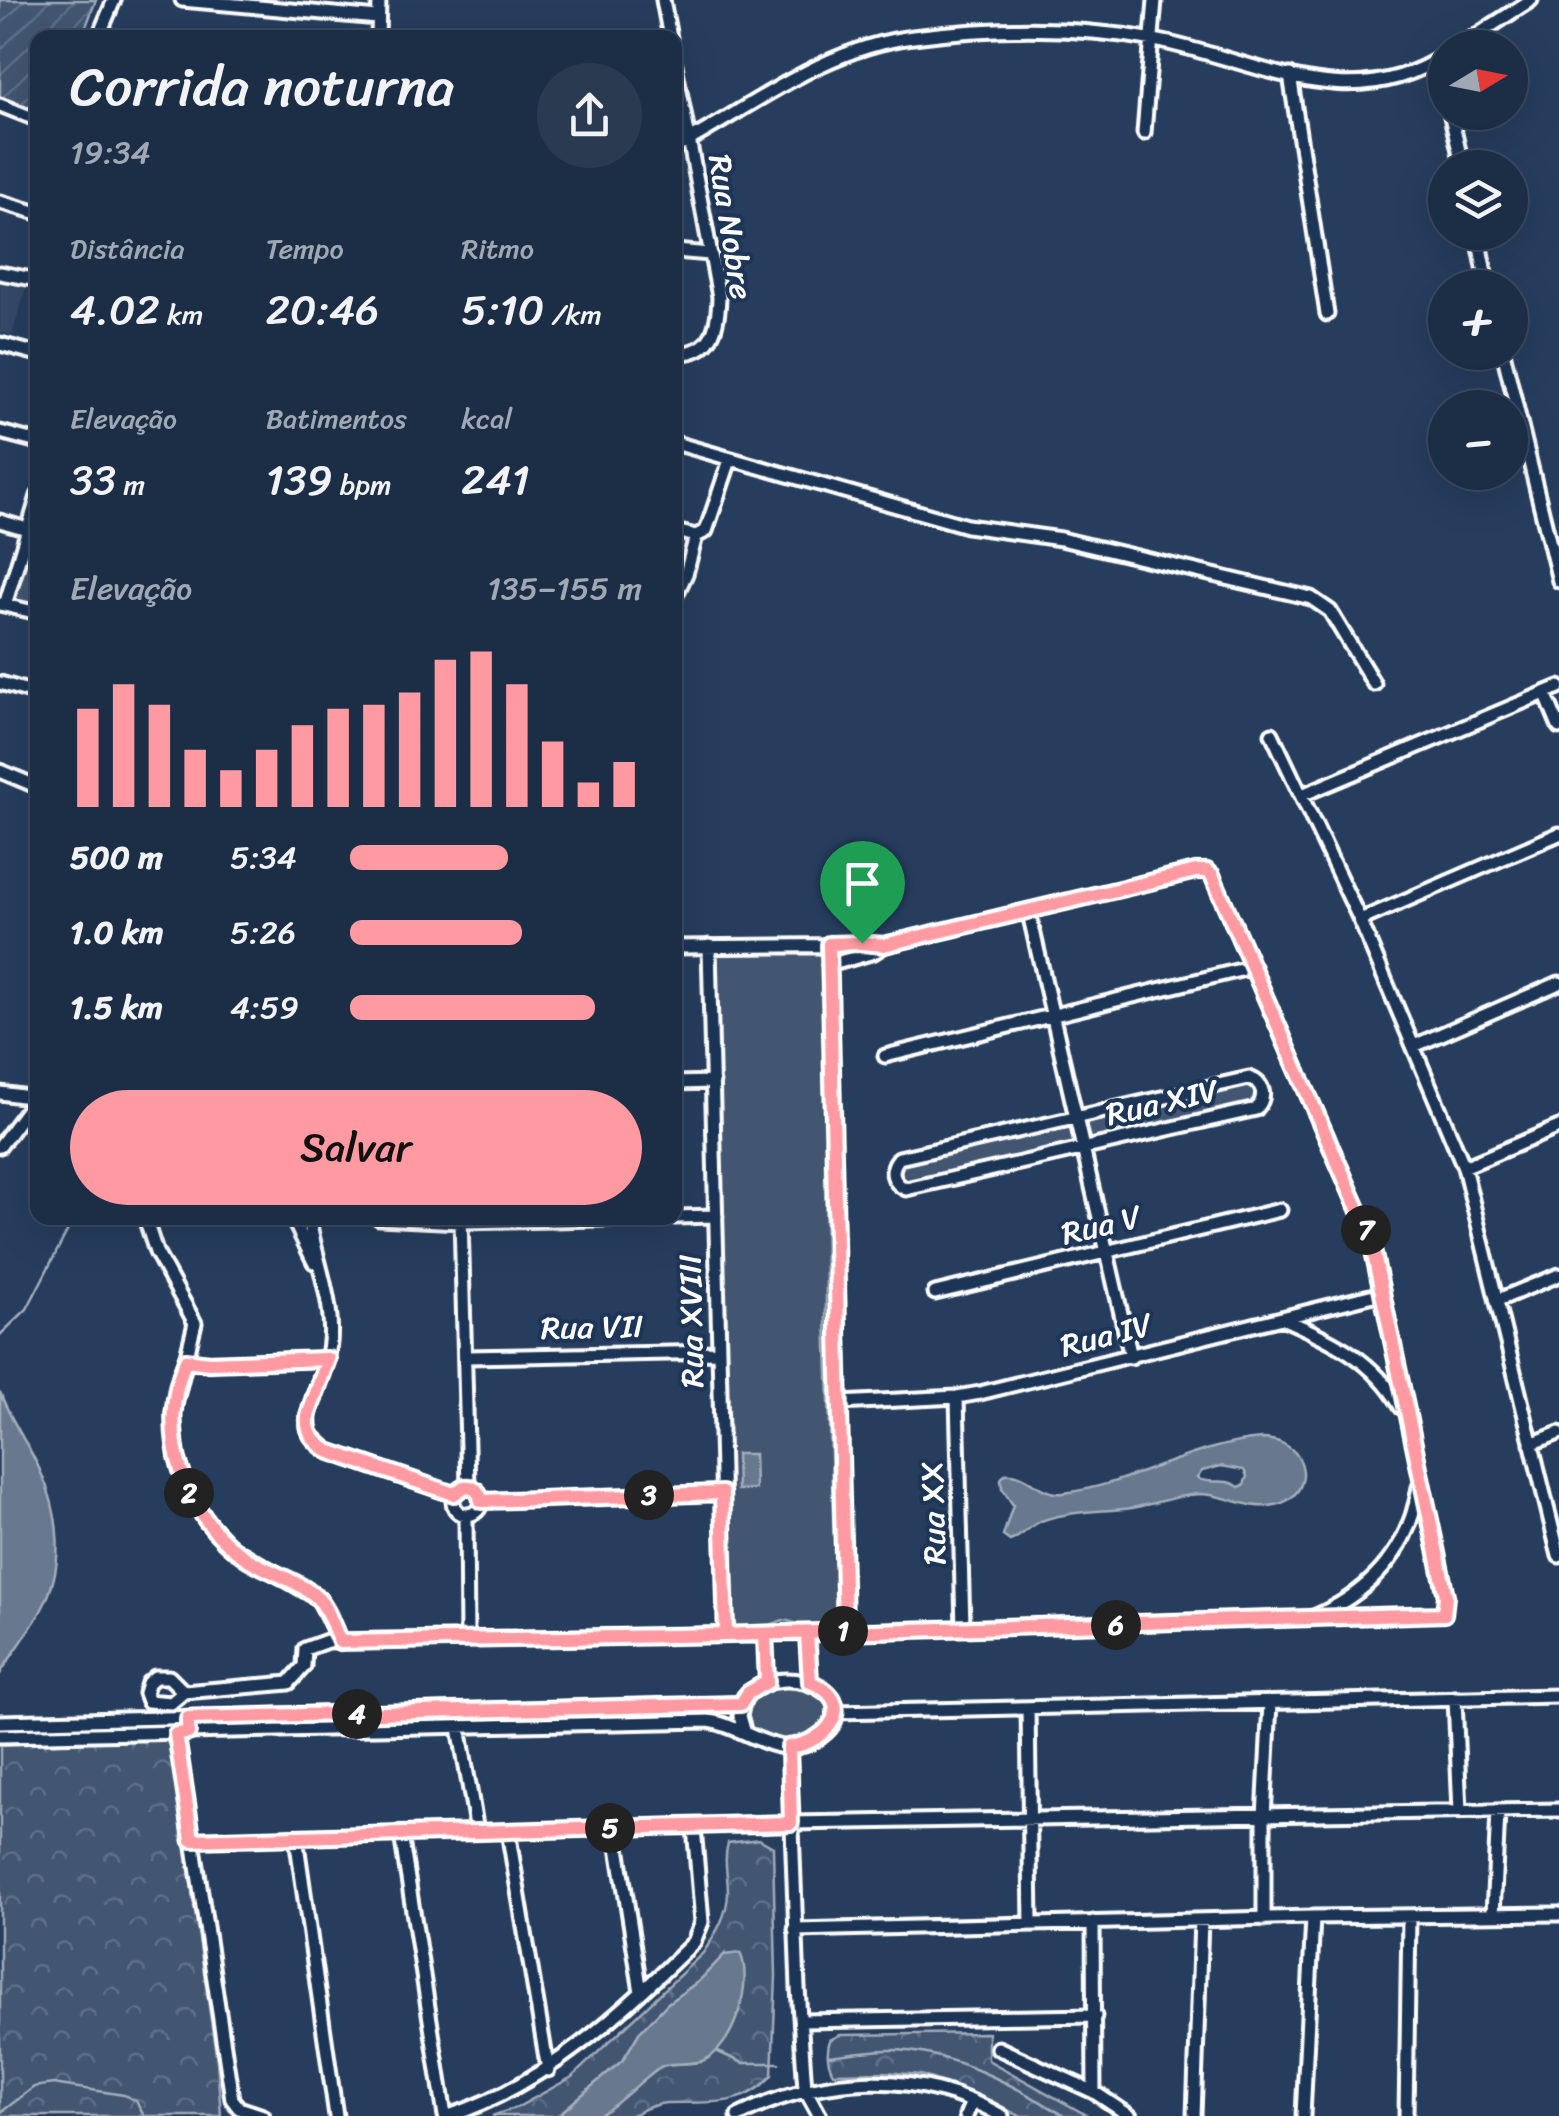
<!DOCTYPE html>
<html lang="pt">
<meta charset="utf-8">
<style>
:root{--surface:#1c2e46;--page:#293a51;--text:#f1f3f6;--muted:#a0a8b3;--line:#3a4a5f;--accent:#ff9aa2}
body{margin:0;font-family:Sriracha,sans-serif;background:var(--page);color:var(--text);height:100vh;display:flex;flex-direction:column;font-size:38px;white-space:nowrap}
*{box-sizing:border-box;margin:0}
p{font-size:32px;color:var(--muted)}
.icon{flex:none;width:55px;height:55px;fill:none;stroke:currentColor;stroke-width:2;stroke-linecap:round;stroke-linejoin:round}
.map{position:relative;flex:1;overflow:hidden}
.details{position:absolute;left:30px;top:30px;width:652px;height:1195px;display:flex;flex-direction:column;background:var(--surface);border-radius:20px;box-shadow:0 10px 40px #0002,0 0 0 2px var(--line)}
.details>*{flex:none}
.needle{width:65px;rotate:80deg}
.tools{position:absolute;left:1428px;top:30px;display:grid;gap:20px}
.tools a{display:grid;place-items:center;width:100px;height:100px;border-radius:50%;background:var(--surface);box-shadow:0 10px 40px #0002,0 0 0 2px var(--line);font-size:50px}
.pin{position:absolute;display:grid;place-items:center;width:85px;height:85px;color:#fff;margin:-102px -42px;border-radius:50% 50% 50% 0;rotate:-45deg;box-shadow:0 0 10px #0007}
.pin .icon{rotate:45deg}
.km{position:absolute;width:50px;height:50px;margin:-25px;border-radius:50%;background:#222;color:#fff;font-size:28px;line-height:50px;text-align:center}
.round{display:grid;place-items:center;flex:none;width:105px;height:105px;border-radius:52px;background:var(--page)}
.overview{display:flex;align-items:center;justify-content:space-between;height:170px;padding:0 40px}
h1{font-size:55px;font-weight:600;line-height:75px}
.figures{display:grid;grid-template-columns:repeat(3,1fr);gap:15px;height:170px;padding:10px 40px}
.figures div{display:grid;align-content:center}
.figures b{font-size:42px;font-weight:600}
.figures small{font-size:28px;font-weight:400}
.figures p{font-size:28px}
.chart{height:280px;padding:20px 40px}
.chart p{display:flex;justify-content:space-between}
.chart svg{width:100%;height:180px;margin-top:10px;stroke:var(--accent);stroke-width:6}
.cta{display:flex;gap:20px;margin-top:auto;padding:20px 40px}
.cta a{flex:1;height:115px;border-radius:60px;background:var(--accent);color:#111;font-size:40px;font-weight:600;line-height:115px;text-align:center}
ul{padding:0 40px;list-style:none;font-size:32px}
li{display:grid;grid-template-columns:160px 120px 1fr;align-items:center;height:75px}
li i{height:25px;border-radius:12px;background:var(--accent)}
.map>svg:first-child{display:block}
</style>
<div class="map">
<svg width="1559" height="2116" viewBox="0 0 1559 2116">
<defs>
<pattern id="forest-crowns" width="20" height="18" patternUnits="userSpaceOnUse" patternTransform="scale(2.5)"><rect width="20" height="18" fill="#425672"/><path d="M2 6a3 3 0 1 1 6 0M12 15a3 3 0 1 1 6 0" fill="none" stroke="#5e6f87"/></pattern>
<pattern id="garden-furrows" width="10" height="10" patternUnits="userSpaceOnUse" patternTransform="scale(2.5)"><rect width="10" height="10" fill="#425672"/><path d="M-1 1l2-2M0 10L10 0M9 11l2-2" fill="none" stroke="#5e6f87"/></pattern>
</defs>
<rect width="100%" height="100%" fill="#263d5e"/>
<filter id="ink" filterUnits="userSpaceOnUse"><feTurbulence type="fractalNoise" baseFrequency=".01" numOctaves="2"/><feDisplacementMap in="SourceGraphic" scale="20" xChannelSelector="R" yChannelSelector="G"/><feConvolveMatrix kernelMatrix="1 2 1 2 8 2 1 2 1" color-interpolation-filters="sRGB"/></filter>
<g filter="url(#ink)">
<path fill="#344a68" d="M0,280l27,5 -15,50 -12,-3z"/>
<path fill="url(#forest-crowns)" stroke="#a0aab8" stroke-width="2.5" d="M165,1739l6,9 46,313 4,55h-221v-371z
M759,1839l14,8 3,129 -4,99c-29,35 -67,26 -105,28 -16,1 -25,8 -38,13 -9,0 -23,0 -32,0l65,-51 39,-3 23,-107 -25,26 -31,22 -29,30 -16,27 -66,56h-65l26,-9 54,-30 131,-124c12,-18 25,-38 25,-61 0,-17 -5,-32 0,-49z
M988,2033v27l100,56h-68l-55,-26 -45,-15 -35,-3 -52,1c-6,-11 -7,-21 -3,-33l10,-5z"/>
<path fill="#425672" stroke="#a0aab8" stroke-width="2.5" d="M37,516v91l-25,-9z
M818,951l6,8 2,360 11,302c-17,15 -36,2 -54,-1l-20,8 -30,1 -20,-672 8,-5z
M1247,1083l7,2 4,10 -5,10 -161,39 -6,-19 5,-5z
M1067,1125l7,5 3,15 -171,38 -5,-4 -2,-11 5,-7z
M789,1685l12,1 23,10c15,32 -19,52 -49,45 -7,-3 -16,-7 -23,-11l-7,-14 3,-16 21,-14z"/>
<path fill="url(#garden-furrows)" stroke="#a0aab8" stroke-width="2.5" d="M0,0h96l-14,37 -44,1 -1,74 -37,-15z"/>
<path fill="#67788e" stroke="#a4aebb" stroke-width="2.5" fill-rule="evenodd" d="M0,1392c10,28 27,50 39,76 21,44 27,97 3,141 -12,23 -29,43 -42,65z
M1262,1439c49,1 55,57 13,66 -27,6 -49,-11 -75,-11 -23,1 -45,10 -68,14 -30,4 -61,2 -91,13 -12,5 -19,16 -31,20l-7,-5 10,-31 -11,-17 -1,-9 4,-5c22,-3 35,22 58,19 68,-8 130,-49 199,-54zM1221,1466l23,4 3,6 -3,9 -5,2c-14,-11 -28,-1 -42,-9l5,-7z
M736,1454h18l1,35 -18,1z
M740,1953c14,27 -6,97 -38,108 -14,5 -32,-1 -45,8 -15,10 -46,43 -61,47 -11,0 -28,0 -39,0l66,-56 16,-27 29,-30 31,-22 25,-26z"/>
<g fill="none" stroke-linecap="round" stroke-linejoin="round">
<path stroke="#a4aebb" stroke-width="2.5" d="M0,1335l27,-26 47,-91
M718,2052l25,11h36
M828,2056c20,-2 42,-6 62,-6 61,0 125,36 175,66
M0,2113l34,-26 19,-3 71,11 12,6 8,15"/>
<g stroke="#fff" stroke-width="19">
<path id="minor" d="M182,0l196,18
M663,0l7,38
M98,38l16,-38
M378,38l1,-38
M1457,48l74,-48
M1438,60l7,31
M675,65l44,232c-1,31 -7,58 -44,56
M1290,75l37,239
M0,105l38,15
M1450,112l13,56
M1144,133l11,-133
M675,148c77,-41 148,-100 238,-111 78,-10 163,-11 241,3 101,19 194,79 291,15
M0,202l38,11
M1477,232l11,56
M675,251l35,3
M0,273l38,7
M0,344l38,10
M1503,352l56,229
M0,432l38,10
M675,443l292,83 94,13 250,59 19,13 44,73
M0,521l27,8
M675,531l21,5 10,-5 24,-71
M675,597l11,-23 10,-38
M0,604l38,9
M5,605l33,-109
M0,683l38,11
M1545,693l14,34
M1272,734l88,186 104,247 95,389
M0,771l38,16
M1302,795l257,-108
M1029,913l102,444
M1360,920l199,-86
M829,944l16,687
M709,946l17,689
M829,965l45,-13 11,-7
M1414,1046l145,-63
M885,1056l368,-89
M1249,1078c15,5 18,19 7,31l-350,80c-14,-6 -17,-19 -7,-31z
M675,1083l38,-1
M0,1093l36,5
M0,1146l38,-51
M1464,1167l95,-40
M675,1217l41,-1
M145,1218l11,34 39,71 -22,90 4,44 11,33 19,32 24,25 88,52 21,43
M379,1218l82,4 185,-4
M461,1218l7,268
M293,1219l21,43
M310,1225c8,43 29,90 17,134 -6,25 -25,51 -16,76l17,16 126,44
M935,1293l345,-83
M1498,1300l61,-25
M1284,1319c48,21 90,41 117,88
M466,1357l253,-5
M186,1361l23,2 118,-4
M957,1397l6,231
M840,1403l117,-6 23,-4 402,-100
M1531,1444l28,-11
M453 1501a14 14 0 1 1 28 0a14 14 0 1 1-28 0Z
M481,1501l241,-8
M466,1515l1,124
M1314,1617c57,-25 95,-66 105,-130
M807,1633l3,49
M765,1634l2,47
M155,1677h14l15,15 -13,11 -23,-2 -3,-8 3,-10z
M184,1692l105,-9 15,-17 1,-17 22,-8 399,-6 718,-21 2,-18 -73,-345 -11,-33 -150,-343 -5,-4h-12l-310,74 -210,2
M1455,1698l5,114
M1028,1708l3,216
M835,1712l724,-16
M0,1722l741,-18
M459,1727l18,104
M177,1734l55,365 7,9 24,8
M0,1736l708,-15c37,4 71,43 109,18 58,-37 -29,-85 -73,-42l-4,19 4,14
M789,1747l9,241 7,101 15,27
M615,1828l26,164
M508,1831l40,239
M401,1834l44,282
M296,1837l40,279
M191,1840l600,-17 768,-13
M1493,1915l5,-103
M1264,1919v-102l6,-114
M1093,1922l1,170
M795,1930l518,-13 246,-3
M801,2021l294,-5
M998,2048l96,44 36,24
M449,2116c98,-32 173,-104 245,-174l8,-20 -8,-95
M738,2116c84,-42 180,-48 264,0
M966,2116l6,-14
M1194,2116l7,-196
M1303,2116l10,-199
M1406,2116l3,-200"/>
</g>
<use href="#minor" stroke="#1d3557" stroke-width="11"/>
</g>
</g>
<g fill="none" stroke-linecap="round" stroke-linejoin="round" filter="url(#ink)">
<g stroke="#fff" stroke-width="20">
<path id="route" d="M862,943l-33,1 16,687c-40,2 -80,2 -119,4l-386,7c-7,-15 -12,-36 -26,-47 -19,-16 -46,-23 -68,-37 -63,-41 -91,-128 -60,-198l23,3 119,-4 -20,57c-2,17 6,26 20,35l126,43 10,-7c10,-1 16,4 17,14l241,-8 4,142 39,-1 2,48 -19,11 -7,11 -553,14v15l-12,1 16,106 599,-17 -2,-76c39,-4 71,-46 21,-65l-3,-49 637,-19 2,-18 -73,-346 -11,-32 -150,-343 -5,-4h-11l-312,74 -22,-2"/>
</g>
<use href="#route" stroke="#ff9aa2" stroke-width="12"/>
</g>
<g text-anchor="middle" stroke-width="8" stroke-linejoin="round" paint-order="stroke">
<g font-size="32" fill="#fff" stroke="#1d3557">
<text transform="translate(731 227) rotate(81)" y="11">Rua Nobre</text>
<text transform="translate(1162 1102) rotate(-13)" y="11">Rua XIV</text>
<text transform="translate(1101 1225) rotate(-13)" y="11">Rua V</text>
<text transform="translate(691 1321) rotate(-91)" y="11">Rua XVIII</text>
<text transform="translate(592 1327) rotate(-1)" y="11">Rua VII</text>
<text transform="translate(1106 1335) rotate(-14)" y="11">Rua IV</text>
<text transform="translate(933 1513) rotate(-92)" y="11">Rua XX</text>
</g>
</g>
</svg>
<div class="tools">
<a><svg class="needle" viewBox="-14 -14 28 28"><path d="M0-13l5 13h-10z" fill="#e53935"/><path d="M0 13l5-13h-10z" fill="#a0a8b3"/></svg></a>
<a><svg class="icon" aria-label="layers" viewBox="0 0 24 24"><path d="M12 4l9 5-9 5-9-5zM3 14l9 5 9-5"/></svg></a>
<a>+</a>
<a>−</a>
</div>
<div class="pin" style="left:862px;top:943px;background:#1e9e55"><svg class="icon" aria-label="arrive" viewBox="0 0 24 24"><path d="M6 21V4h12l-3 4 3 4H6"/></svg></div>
<b class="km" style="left:843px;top:1631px">1</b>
<b class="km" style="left:189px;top:1493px">2</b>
<b class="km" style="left:649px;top:1495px">3</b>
<b class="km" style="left:357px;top:1714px">4</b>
<b class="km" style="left:610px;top:1828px">5</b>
<b class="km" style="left:1116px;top:1625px">6</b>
<b class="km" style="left:1366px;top:1230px">7</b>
<section class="details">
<div class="overview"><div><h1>Corrida noturna</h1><p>19:34</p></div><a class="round"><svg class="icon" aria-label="share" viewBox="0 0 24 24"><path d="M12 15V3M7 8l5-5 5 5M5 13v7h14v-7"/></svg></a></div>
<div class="figures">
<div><p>Distância</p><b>4.02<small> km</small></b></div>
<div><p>Tempo</p><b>20:46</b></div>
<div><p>Ritmo</p><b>5:10<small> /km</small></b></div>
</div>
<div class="figures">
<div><p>Elevação</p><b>33<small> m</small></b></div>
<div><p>Batimentos</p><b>139<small> bpm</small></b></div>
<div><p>kcal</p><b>241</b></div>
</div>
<div class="chart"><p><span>Elevação</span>135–155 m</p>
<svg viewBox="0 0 160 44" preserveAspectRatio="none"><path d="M5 44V20M15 44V14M25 44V19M35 44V30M45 44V35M55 44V30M65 44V24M75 44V20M85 44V19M95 44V16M105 44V8M115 44V6M125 44V14M135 44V28M145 44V38M155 44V33"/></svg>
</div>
<ul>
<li><b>500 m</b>5:34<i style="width:54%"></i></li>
<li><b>1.0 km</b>5:26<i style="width:59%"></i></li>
<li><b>1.5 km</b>4:59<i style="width:84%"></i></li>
</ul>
<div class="cta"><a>Salvar</a></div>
</section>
</div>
